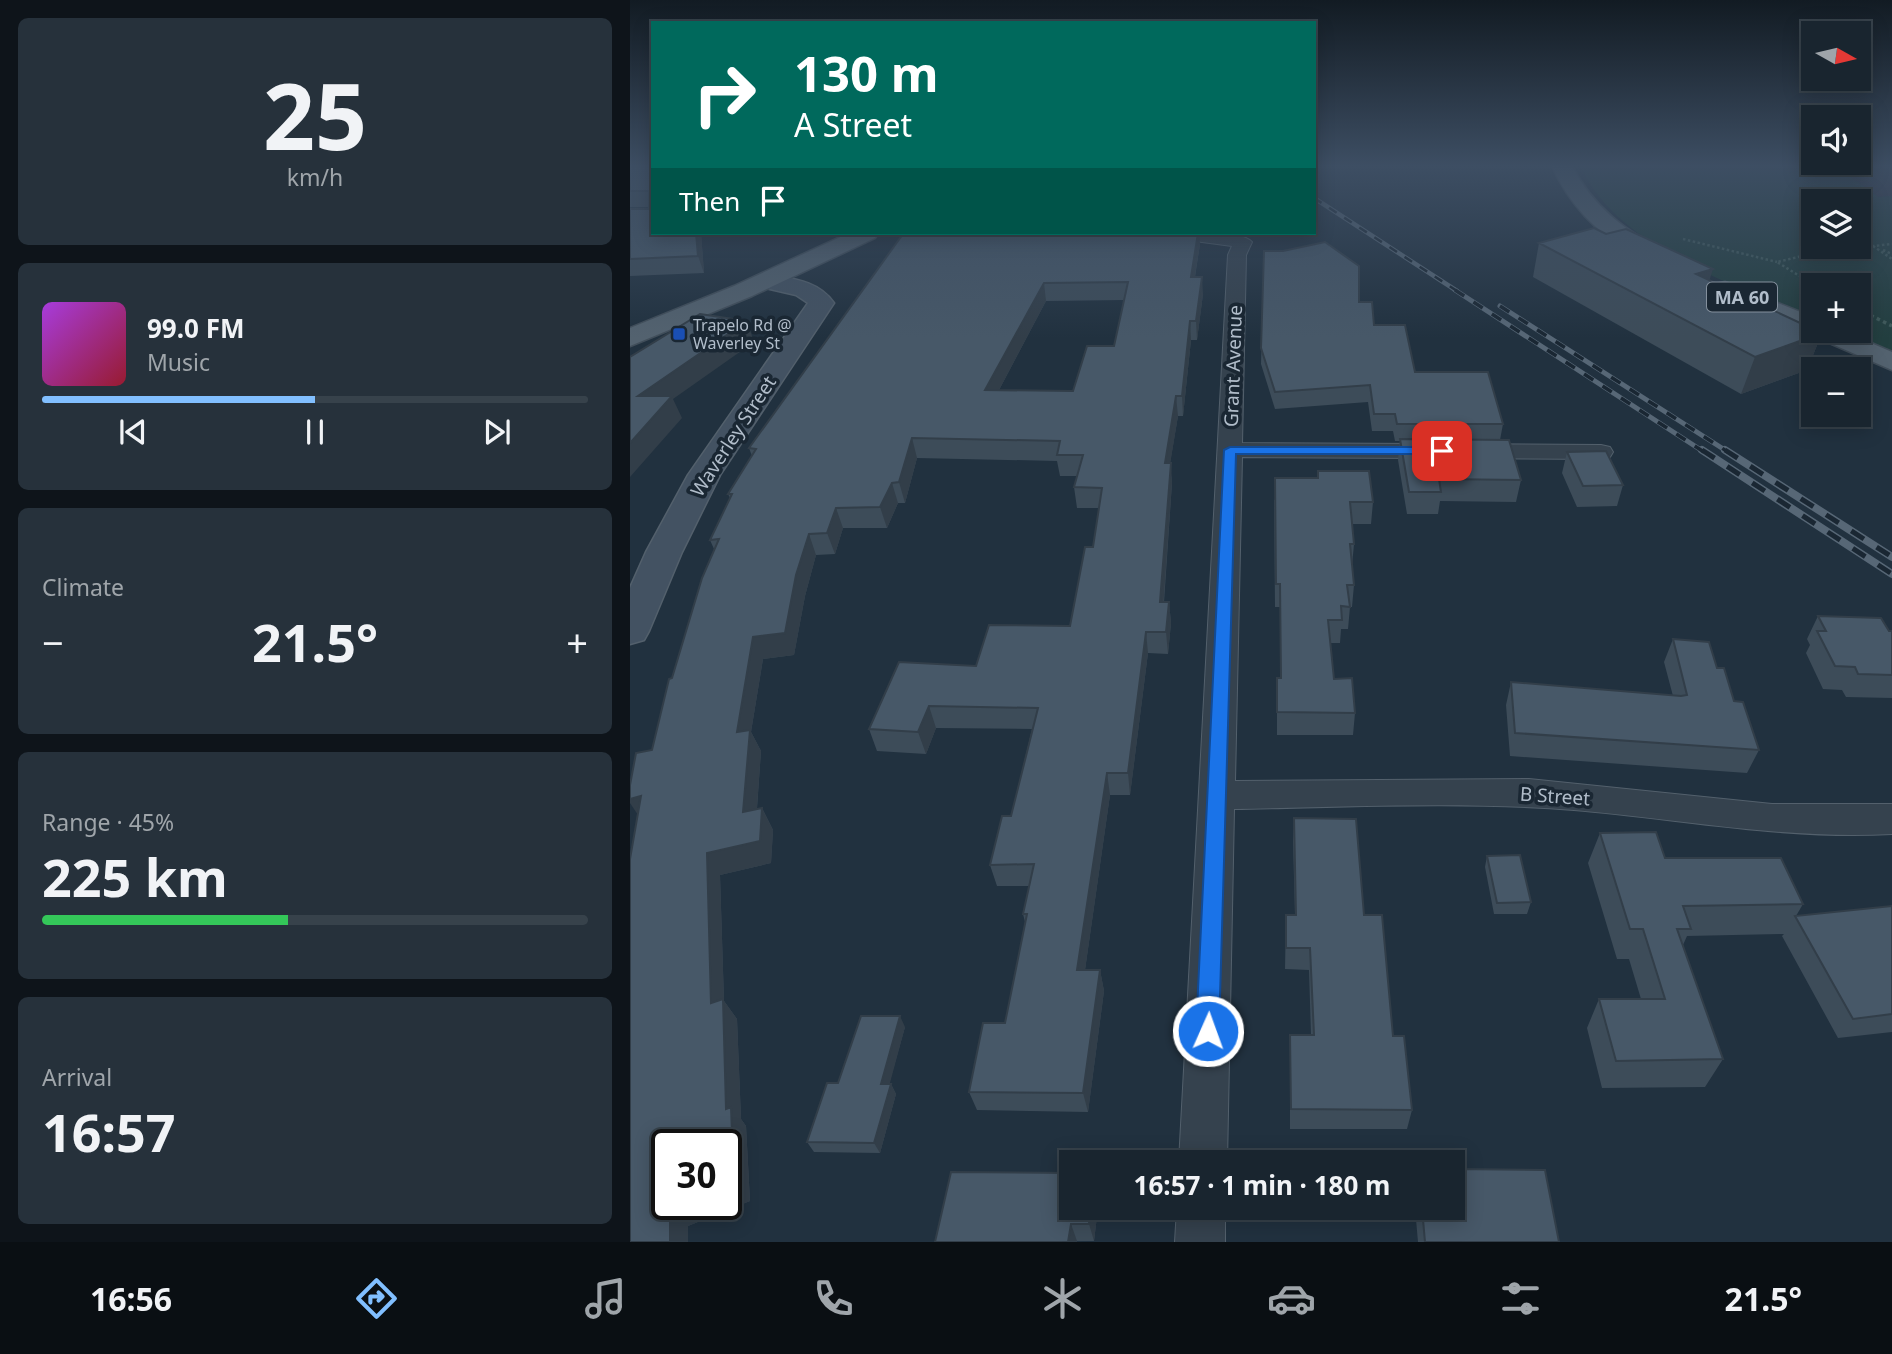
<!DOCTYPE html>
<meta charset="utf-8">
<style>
body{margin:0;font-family:"Noto Sans",sans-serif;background:#26313b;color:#f1f3f6;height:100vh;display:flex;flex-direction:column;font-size:26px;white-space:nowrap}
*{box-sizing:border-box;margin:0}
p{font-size:23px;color:#9fa5aa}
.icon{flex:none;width:38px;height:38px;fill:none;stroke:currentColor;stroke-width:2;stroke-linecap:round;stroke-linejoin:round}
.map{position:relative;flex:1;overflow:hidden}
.details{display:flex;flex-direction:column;gap:18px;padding:18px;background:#0e141a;width:630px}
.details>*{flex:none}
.top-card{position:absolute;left:21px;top:21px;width:665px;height:214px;border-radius:0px;box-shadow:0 4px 18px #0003,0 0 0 2px #37424b;background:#00695c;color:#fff;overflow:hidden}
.needle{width:46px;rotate:98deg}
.tools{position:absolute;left:1171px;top:21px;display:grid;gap:14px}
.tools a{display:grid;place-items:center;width:70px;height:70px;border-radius:0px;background:#19252f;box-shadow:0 4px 18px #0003,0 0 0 2px #37424b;font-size:35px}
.speed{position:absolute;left:21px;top:1129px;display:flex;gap:14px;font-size:35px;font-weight:700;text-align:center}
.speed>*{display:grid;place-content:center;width:91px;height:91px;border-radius:50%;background:#19252f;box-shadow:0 4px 18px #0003,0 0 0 2px #37424b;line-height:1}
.speed .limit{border:4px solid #111;border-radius:10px;background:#fff;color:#111}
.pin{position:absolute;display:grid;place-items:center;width:60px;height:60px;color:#fff;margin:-30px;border-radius:14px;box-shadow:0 4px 10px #0006}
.me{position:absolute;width:77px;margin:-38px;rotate:2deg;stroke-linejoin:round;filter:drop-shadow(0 0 5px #0008)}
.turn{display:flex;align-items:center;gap:24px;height:147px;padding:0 28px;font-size:32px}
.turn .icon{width:91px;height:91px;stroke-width:2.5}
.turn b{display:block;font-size:49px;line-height:60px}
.then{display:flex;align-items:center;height:66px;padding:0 28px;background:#0003;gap:14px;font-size:26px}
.big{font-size:52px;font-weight:700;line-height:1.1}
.details .widget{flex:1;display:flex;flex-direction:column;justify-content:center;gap:10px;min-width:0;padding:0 24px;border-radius:10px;background:#26313b}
.details .dial{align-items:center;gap:0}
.dial b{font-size:91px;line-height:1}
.song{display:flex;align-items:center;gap:21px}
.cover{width:84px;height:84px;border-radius:10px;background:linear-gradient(135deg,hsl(280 70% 55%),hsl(350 70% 35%))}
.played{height:7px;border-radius:4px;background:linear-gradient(90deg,#81bfff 50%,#37424b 50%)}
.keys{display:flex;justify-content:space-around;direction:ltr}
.heat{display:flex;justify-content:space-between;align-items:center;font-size:38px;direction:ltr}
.charge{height:10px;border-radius:5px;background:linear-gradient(90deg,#34c759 45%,#37424b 0)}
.trip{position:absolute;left:429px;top:1150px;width:406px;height:70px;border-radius:0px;background:#19252f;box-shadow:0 4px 18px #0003,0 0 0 2px #37424b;font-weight:700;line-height:70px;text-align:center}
.tabs{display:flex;height:112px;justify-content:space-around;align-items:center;background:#0a0f13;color:#9fa5aa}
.tabs .icon{width:49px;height:49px}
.tabs .on{color:#81bfff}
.tabs b{font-size:32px;color:#f1f3f6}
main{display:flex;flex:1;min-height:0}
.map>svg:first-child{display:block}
.medical{fill:#2e2e3f}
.green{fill:#233f40;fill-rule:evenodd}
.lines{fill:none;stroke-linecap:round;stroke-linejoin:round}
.street-casing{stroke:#53606c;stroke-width:2}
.secondary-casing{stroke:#53606c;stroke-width:3}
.primary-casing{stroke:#414e5a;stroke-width:3}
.path-far1{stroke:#415c5c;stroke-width:2.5;stroke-dasharray:2.5 2.5;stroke-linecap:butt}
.path{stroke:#415c5c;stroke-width:3.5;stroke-dasharray:3.5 3.5;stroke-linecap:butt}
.street{fill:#35424e;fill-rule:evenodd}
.secondary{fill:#435262;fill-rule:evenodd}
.primary{fill:#53626f;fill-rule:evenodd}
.rail-far2-casing{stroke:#576776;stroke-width:4.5}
.rail-far1-casing{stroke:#576776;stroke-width:5}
.rail-casing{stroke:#576776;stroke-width:8}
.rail-far2{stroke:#1a2733;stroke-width:2.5;stroke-dasharray:9;stroke-linecap:butt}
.rail-far1{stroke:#1a2733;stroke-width:3.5;stroke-dasharray:11;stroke-linecap:butt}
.rail{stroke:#1a2733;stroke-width:5;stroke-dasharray:15;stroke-linecap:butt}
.wall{fill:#3d4c59;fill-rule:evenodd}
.shaded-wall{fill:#323e49}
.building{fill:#475868;stroke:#323e49;stroke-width:2;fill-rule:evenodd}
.route{fill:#1a73e8;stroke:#114b97;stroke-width:2}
.transit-dot{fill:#1a4fb4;stroke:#1a2733;stroke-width:2.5}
.labels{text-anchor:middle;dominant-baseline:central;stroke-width:7;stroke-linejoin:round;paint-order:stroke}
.far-poi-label{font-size:16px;fill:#b1bdca;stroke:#1a2733;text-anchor:start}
.shield{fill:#1a2733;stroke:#84909d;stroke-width:2}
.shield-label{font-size:18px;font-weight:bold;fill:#b1bdca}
.street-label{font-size:19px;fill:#b1bdca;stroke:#1a2733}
</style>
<main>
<section class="details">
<div class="widget dial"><b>25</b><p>km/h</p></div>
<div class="widget">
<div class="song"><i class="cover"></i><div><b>99.0 FM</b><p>Music</p></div></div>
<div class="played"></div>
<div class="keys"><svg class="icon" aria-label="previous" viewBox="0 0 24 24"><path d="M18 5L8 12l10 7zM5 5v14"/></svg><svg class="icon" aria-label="pause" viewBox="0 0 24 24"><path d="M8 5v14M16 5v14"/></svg><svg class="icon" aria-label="next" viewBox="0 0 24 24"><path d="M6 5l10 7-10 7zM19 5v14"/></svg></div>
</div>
<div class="widget"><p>Climate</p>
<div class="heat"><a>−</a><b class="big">21.5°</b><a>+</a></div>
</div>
<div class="widget"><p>Range · 45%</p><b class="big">225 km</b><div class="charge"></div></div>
<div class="widget"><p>Arrival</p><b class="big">16:57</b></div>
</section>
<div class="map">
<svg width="1262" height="1242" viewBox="0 0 1262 1242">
<rect width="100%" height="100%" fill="#21313f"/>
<path class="medical" d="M1203,164H1262V196L1248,197Z"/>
<path class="green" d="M950,164H1203L1248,197L1262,196V352L1214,331H1228V285H1183V318C1109,288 981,244 950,164ZM1183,201H1228V247H1183Z"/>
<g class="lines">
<defs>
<path id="street" d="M533,233C552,232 610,229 622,242L616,255L612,443L971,445L980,447L983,452L980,457L971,459L612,457L605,781L899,779L1142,804H1262V834C1155,840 1051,819 944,810C831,801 717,807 604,809L597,1162H549L598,255L602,246L542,238Z
M547,1208H595V1242H545Z"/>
<path id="secondary" d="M136,274C162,279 188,280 204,303L90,475L52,552L19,631L14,640L0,644V588L16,552L58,475L178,303L166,295L127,286L124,281L127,276Z"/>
<path id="primary" d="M921,164H941C963,208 996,231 1039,254L1043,259L1039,264C1026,267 1016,261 1004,254C966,232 939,205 921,164Z
M219,233H248L245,238L122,296L0,346V328L104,286Z
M1095,282L1183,317V331H1213L1262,352V370L1086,294L1083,289L1086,284Z"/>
</defs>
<use href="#street" class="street-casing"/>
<use href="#secondary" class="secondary-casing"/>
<use href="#primary" class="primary-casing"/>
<path class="path-far1" d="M1053,239L1147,262
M1243,246L1262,259
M1253,250L1262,254
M1184,285L1147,262L1189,252L1262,244"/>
<path class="path" d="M1228,309L1262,326"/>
<use href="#street" class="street"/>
<use href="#secondary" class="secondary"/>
<use href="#primary" class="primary"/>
<defs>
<path id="rail-far2" d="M684,198L827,291"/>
<path id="rail-far1" d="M825,290L1074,452
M870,306L1098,452"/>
<path id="rail" d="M1072,450L1262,574
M1095,450L1262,557"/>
</defs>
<use href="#rail-far2" class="rail-far2-casing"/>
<use href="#rail-far1" class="rail-far1-casing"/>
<use href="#rail" class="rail-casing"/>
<use href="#rail-far2" class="rail-far2"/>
<use href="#rail-far1" class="rail-far1"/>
<use href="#rail" class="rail"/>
</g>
<path class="wall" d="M0,164L71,233L74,273L0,276V209H19V207H0Z
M281,234L570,244L565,277L573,294L567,340H561L553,416H548L540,463L542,483L534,602H539L541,623L538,654L518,653L500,795H480L455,970H470L474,991L458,1112L347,1110L339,1092L375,1023L395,922L393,914L399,886H367L360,865L381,816L402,729L306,728L296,754L247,751L239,729L346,666L440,626L463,547L469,508H447L444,487L447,476H430L427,461L287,458L275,503H268L257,528H213L205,554L186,555L175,596L164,655L133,659L121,732L131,751L127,809L132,808L143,830L141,863L90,875L94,1001L107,1019L111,1119L116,1126L120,1201L58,1226L22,750L42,678L84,549L80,540L100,498L98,494L122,456L119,448ZM494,300L484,346L443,391L369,390L416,301Z
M909,243L1079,280L1192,333L1177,370L1111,394L903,277Z
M634,251L729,302L744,325L785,372L873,424L870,440L891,480L886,502L810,501L808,514H777L768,460L770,441H765L763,431H742L738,402L645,409L631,364Z
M937,452L993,485L987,506L947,507L932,473Z
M688,471L743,502L741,524H722L724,544L722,566L724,585L722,607H720L718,629H711L710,643H700L704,679L725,713L723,735H647V678H650V607H645L644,500L687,478Z
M1188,616L1262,631V698L1216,697L1212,690L1193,689L1176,653L1180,645L1177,639Z
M1043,639L1087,668L1129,750L1117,773L880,756L876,705L881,682L1043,696L1034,662Z
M664,818L734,915L782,1110L777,1129H660V1035H681L679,970L655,969L656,915H665L663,841Z
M970,833L1035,858L1173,904L1166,916L1262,906V1032L1208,1038L1152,936L1154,934L1057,936L1053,945L1093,1059L1075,1087L972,1088L957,1028L969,999H1011L999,959H987L958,863Z
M857,856L901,902L897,914H864L855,867Z
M275,1027L259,1084H261L266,1094L250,1153L184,1152L177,1142L208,1083Z
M468,1208L464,1241L305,1242Z
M785,1208H822L929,1242H788Z"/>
<path class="shaded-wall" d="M66,233H71L74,273L68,256Z
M568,233H569L570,244L562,294L561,277Z
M1083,269L1072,304L1066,274Z
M572,277L573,294L567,340L566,321Z
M414,283L416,301L359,409L355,390Z
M117,321L124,342L43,399L52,418L0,477V443L8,396Z
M560,321L561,340L553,416L552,396Z
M1192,333L1177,370L1111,394L1125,357Z
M546,396L548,416L537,483L535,463Z
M282,438L287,458L275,503L269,482Z
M541,463L542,483L532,623L530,602Z
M262,483L268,503L257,528L250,507Z
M206,508L213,528L205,554L197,533Z
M179,534L186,555L175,596L164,655L133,659L121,732L131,751L125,834L113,812L107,732L123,637L166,575Z
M539,602L541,623L538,654L536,632Z
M516,632L518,653L500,795L498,773Z
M299,706L306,728L296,754L288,732Z
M477,773L480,795L452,991L447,970Z
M11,796L12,821L0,803V799Z
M132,808L143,830L141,863L90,875L94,1001L107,1019L111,1119L116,1126L120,1201L58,1226V1242H40V1209L52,1204H96V1109L81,1003L77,853Z
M470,970L474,991L458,1112L453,1093Z
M270,1016L275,1027L257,1094L251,1084Z
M261,1084L266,1094L250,1153L244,1143Z
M460,1208H468L464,1241L459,1224Z
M441,1224L447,1241V1242H438Z"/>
<path class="building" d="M0,164H23V233H66L68,256L0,259V209H19V191H0Z
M964,228L976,234L996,229L1083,269L1066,274L1183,329V331H1187L1192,333L1125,357L909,243Z
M283,233H568L561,277H572L566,321H560L552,396H546L535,463H541L530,602H539L536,632H516L498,773H477L447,970H470L453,1093L339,1092L353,1023H375L397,914H393L404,864L360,865L372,816H381L408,708L299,706L288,732L239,729L269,662L346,666L359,625L440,626L455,547H463L472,488L444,487L453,455H427L430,441L282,438L269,482L262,483L250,507L206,508L197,533L179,534L166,575L155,633L123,637L107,732L120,730L113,812L132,808L130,841L77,853L81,1003L93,999L96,1109L101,1107L104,1184L96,1187V1144H37V1204H52L40,1209V1242H0V859L11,796L0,799V785L6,753L22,750L39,679L42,678L72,578L89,539L80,540L102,494H98L126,449L119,448L273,234H281ZM498,282L484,346H457L443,391L355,390L414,283Z
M695,242L729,266V302H742L744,325H775L785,372H858L873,424H767L765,414H744L740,385L645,392L631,348L634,251H653Z
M70,314L117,321L8,396H42L0,443V357Z
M770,439L879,440L891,480L809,479L811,492H779Z
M976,451L993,485L953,486L937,452Z
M688,471H739L743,502H720L724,544H720L724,585H717L720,607L711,606L712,620H698L704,679L722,678L725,713L647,712V678H651L650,584H646L645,478H688Z
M1188,616L1251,618L1259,631H1262V675L1228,674L1225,667L1205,666L1187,631H1196Z
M1043,639L1079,642L1087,668H1094L1104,701L1113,702L1129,750L885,733L881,682L1051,696L1057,695Z
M664,818L726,819L734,915H752L763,1036H774L782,1110L661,1109L660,1035H684L680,948H656V915H666Z
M1026,832L1035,858H1151L1173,904L1053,906L1061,929H1047L1093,1059L986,1061L969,999H1035L1013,929H1000L970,833Z
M890,855L901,902L867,903L857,856Z
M1262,906V1014L1223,1019L1165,916Z
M231,1016H270L251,1084H261L244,1143L177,1142L197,1083H208Z
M822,1169L915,1170L929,1242H795L792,1208H822Z
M321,1172L441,1173V1208H460L459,1224H441L438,1242H305Z"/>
<linearGradient id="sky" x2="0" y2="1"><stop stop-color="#121b23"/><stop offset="0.49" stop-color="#3d4e63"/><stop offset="1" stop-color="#3d4e63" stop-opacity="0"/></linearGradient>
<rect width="1262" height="338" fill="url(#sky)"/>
<path class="route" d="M812,447L817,448V454H606L589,1031L586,1039L578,1042L570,1039L566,1031L594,450L600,447Z"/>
<rect class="transit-dot" x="42" y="327" width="14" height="14" rx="3.5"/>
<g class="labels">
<g class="far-poi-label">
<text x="63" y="325">Trapelo Rd @<tspan x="63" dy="18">Waverley St</tspan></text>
</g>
<rect class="shield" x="1077" y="282.5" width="70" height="29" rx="5"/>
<g class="shield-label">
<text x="1112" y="297">MA 60</text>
</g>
<g class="street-label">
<text transform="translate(603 366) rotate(-88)">Grant Avenue</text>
<text transform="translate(103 436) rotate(-57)">Waverley Street</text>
<text transform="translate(925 796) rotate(4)">B Street</text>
</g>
</g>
</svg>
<div class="tools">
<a><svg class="needle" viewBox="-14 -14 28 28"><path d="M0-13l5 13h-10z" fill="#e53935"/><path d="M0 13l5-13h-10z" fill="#9fa5aa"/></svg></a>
<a><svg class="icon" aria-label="sound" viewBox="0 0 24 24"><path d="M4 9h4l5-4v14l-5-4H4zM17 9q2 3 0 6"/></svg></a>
<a><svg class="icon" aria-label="layers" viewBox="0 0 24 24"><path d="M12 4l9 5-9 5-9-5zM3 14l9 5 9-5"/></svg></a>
<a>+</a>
<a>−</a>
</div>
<div class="speed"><div class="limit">30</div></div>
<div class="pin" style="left:812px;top:451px;background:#d93025"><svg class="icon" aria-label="arrive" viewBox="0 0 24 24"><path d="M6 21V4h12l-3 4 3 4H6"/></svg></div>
<svg class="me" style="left:578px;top:1031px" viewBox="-20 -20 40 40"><circle r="17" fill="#1a73e8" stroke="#fff" stroke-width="3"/><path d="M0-11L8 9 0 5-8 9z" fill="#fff"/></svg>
<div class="trip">16:57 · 1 min · 180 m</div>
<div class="top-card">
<div class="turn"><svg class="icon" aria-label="right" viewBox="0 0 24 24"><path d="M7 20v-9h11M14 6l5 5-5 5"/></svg><div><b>130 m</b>A Street</div></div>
<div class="then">Then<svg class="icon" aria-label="arrive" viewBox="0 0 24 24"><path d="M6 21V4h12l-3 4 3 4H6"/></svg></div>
</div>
</div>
</main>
<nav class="tabs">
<b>16:56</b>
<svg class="icon on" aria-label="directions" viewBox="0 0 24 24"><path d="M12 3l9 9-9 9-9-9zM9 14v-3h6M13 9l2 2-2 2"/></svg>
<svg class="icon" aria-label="music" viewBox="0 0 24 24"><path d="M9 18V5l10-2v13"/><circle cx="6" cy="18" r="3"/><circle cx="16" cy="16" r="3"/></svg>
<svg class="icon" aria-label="phone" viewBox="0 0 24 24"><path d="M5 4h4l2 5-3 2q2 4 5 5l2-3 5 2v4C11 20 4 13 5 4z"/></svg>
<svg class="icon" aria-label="climate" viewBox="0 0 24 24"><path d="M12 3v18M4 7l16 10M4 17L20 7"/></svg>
<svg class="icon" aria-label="car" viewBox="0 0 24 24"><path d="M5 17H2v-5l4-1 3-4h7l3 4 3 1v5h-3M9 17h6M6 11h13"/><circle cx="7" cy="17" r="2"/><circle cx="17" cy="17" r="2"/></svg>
<svg class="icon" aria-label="filters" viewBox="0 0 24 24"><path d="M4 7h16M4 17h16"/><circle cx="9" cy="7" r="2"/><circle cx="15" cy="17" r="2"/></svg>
<b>21.5°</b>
</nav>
